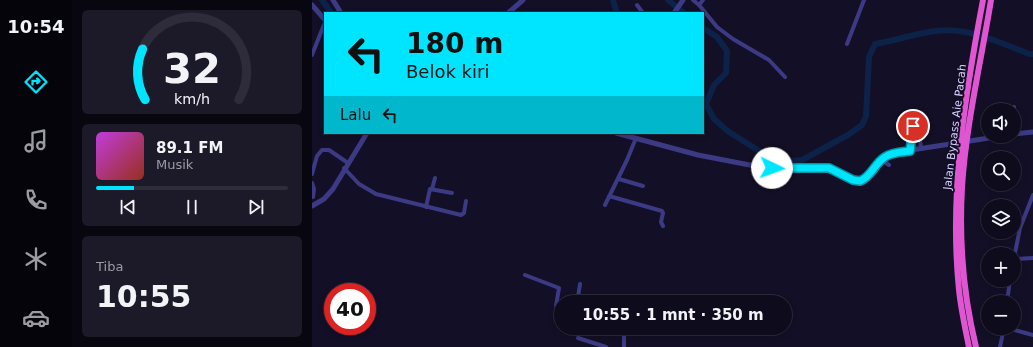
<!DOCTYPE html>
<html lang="id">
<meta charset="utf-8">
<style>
body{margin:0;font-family:"DejaVu Sans",sans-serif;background:#1c1929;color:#f1f3f6;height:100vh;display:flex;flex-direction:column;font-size:15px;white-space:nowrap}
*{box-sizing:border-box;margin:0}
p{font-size:13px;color:#9b9ba3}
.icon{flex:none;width:22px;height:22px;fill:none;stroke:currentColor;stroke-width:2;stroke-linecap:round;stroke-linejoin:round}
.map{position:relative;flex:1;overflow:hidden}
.details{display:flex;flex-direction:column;gap:10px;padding:10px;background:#08060f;width:240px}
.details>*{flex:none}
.top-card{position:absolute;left:12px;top:12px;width:380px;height:122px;border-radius:0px;box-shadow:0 2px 6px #0003,0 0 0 1px #2e2b3b;background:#00e5ff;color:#111;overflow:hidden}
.fabs{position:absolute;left:669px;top:103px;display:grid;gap:8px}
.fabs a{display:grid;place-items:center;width:40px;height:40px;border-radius:50%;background:#0e0b1c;box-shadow:0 2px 6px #0003,0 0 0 1px #2e2b3b;font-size:20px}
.speed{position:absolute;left:12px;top:283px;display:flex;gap:8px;font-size:20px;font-weight:700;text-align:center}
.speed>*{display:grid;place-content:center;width:52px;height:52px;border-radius:50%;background:#0e0b1c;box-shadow:0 2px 6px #0003,0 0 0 1px #2e2b3b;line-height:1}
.speed .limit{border:6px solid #d22;background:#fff;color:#111}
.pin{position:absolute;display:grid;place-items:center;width:34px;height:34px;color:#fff;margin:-17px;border:2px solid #fff;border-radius:50%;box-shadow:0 1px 4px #0007}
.me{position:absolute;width:44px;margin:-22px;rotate:93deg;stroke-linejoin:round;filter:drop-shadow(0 0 3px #0008)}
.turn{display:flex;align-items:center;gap:14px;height:84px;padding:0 16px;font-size:18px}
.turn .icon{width:52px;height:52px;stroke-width:2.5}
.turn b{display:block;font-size:28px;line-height:34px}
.then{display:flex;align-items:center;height:38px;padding:0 16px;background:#0003;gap:8px;font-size:15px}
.big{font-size:30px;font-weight:700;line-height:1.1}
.details .tile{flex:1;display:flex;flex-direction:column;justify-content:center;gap:6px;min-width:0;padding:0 14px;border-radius:6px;background:#1c1929}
.details .dial{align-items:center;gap:0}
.dial svg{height:104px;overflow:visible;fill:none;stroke:#2e2b3b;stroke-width:7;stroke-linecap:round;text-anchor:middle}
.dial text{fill:#f1f3f6;stroke:none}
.song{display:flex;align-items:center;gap:12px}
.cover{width:48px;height:48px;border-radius:6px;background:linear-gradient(135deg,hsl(290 70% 55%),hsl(10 70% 35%))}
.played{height:4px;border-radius:2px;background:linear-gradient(90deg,#00e5ff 20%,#2e2b3b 20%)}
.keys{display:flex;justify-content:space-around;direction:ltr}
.trip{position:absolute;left:242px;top:295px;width:238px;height:40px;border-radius:20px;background:#0e0b1c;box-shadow:0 2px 6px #0003,0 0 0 1px #2e2b3b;font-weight:700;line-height:40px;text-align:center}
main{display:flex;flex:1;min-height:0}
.menu{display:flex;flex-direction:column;width:72px;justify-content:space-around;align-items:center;background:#06040b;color:#9b9ba3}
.menu .icon{width:28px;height:28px}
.menu .active{color:#00e5ff}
.menu b{font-size:18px;color:#f1f3f6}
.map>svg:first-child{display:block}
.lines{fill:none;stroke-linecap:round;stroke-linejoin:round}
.river{stroke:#0c2248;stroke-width:6}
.minor{stroke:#3d3a85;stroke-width:4}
.tertiary{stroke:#3d3a85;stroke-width:5}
.trunk{stroke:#e055d1;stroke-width:6}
.route-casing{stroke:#0095a6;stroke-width:10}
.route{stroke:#00e5ff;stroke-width:7}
.labels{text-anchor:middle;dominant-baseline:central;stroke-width:4;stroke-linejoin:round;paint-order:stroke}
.street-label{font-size:11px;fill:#d9d4ff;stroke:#130f26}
</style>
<main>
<nav class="menu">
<b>10:54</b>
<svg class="icon active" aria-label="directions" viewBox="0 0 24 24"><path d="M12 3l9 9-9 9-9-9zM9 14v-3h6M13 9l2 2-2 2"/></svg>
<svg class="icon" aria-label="music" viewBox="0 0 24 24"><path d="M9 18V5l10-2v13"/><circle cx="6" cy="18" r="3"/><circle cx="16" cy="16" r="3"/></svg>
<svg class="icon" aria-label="phone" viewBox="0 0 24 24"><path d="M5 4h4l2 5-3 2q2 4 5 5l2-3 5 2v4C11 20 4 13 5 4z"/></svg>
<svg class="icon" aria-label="climate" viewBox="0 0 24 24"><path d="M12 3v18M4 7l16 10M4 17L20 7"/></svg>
<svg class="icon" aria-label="car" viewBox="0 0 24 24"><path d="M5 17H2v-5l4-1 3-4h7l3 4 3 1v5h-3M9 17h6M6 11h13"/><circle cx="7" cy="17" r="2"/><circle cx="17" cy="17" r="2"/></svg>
</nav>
<section class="details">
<div class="tile dial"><svg viewBox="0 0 100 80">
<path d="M14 69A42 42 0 1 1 86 69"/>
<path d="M14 69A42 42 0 0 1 12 30" stroke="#00e5ff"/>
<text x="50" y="56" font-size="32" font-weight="700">32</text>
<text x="50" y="72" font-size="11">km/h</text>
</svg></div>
<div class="tile">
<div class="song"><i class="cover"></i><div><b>89.1 FM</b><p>Musik</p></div></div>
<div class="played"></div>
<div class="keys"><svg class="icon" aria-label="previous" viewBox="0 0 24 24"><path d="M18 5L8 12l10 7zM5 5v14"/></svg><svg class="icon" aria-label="pause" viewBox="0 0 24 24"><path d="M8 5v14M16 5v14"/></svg><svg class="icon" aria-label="next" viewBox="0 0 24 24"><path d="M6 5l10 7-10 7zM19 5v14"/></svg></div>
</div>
<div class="tile"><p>Tiba</p><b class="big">10:55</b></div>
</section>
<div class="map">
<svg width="721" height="347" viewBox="0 0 721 347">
<rect width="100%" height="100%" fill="#130f26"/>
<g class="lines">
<path class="river" d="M10,0L19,13
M301,0L305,13
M356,0L372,13
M391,28L405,37L415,51L414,73L402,85L394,104L402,119L417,132L452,154L476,161L490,160L536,135L550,125L554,116L557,57L563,44C581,41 599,35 617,32C651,25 685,41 717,54H721"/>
<path class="minor" d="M381,0L387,5L391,0
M325,5L331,13
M387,5L405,27L421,39L457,60L473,77
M535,44L552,0
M0,55L13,22
M701,110L702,107
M608,139L609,149
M598,151L601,126
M570,160L577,165
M32,168L47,184L64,194L149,215L152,213L154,201
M0,174L5,156L10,150H17L36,163
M307,179L331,186
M0,183L2,189L1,197
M120,189L123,178
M297,196L350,211L351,213L349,222L351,226
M293,205L315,160L324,138
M114,207L118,189L140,193
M702,258L708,228L721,195
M702,259L721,258
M213,275L247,288L244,306L249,309
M266,297L268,284
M262,302L266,297L280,302
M695,302L698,280
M303,328L312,333V347
M695,328L721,335
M266,338L294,347
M688,347L692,328"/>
<path class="tertiary" d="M21,0L29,13
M0,5L13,20
M196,13L211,0
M362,13L371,0
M304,133L386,155L448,167L470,169L517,168L541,180L548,181C562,176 566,159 580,153L690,136
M702,134L721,132
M0,206L12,199L21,189L55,133"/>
<path class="trunk" d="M657,347C653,328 649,309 647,290C637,193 653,95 671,0
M664,347C651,294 647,241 650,187C654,124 669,62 679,0"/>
</g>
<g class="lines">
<defs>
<path id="route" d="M460,168H517L541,180L548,181C559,177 563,163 573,157C580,152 590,152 598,151L601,126"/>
</defs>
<use href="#route" class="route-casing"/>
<use href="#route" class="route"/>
</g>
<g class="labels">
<g class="street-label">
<text transform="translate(643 127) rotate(-83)">Jalan Bypass Aie Pacah</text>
</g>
</g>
</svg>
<div class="fabs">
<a><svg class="icon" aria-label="sound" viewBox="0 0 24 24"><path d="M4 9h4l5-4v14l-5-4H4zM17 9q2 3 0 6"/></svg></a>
<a><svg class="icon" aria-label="search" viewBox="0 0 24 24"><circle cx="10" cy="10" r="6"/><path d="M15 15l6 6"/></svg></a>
<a><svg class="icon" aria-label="layers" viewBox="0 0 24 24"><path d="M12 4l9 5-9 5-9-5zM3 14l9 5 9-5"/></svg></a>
<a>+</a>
<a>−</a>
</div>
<div class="speed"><div class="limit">40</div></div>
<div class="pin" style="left:601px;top:126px;background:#d93025"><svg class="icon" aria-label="arrive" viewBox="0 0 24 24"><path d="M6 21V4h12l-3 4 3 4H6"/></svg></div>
<svg class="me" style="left:460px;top:168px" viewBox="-20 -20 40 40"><circle r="19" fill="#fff"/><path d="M0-13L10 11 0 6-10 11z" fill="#00e5ff"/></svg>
<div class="trip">10:55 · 1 mnt · 350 m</div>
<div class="top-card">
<div class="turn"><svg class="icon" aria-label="left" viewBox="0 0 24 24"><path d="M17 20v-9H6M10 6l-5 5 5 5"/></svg><div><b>180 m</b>Belok kiri</div></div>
<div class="then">Lalu<svg class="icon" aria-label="left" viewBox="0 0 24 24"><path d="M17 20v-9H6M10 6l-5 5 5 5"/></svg></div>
</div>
</div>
</main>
